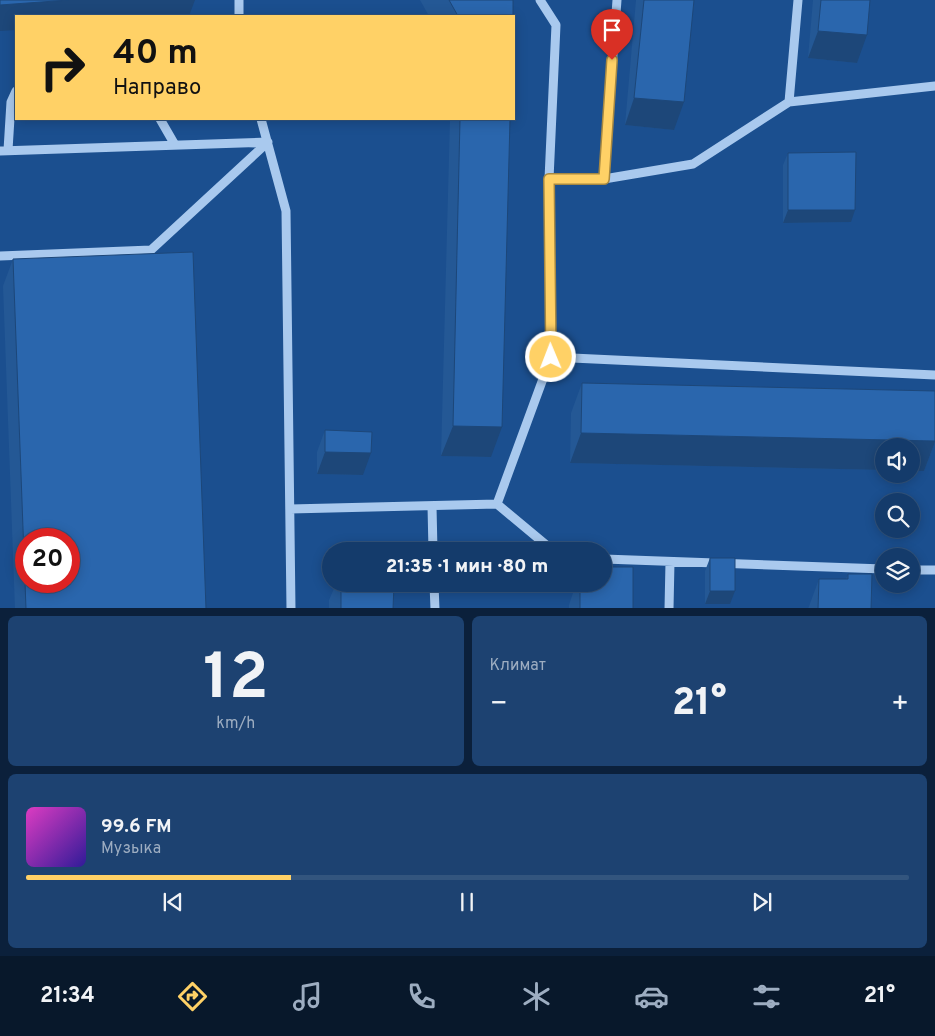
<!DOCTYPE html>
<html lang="ru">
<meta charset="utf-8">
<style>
body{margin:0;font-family:Overpass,sans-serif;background:#1d4271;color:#f1f3f6;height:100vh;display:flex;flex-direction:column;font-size:19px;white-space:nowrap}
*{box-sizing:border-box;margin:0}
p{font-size:16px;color:#9dadc1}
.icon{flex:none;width:28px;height:28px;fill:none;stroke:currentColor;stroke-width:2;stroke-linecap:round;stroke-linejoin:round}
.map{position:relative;height:608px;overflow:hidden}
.panel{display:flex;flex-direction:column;gap:8px;padding:8px;background:#0b203b;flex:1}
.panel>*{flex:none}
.top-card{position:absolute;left:15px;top:15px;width:500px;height:105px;border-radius:0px;box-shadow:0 2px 12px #0003,0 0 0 1px #33557e;background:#ffd166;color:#111;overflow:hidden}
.tools{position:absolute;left:875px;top:438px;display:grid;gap:10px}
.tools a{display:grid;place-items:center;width:45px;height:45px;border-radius:50%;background:#143b6b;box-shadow:0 2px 12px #0003,0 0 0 1px #33557e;font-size:25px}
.speed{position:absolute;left:15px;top:528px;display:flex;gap:10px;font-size:25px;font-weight:700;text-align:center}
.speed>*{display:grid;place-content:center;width:65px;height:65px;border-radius:50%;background:#143b6b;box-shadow:0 2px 12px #0003,0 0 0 1px #33557e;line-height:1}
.speed .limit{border:8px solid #d22;background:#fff;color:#111}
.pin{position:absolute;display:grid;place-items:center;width:42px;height:42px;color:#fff;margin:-51px -21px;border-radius:50% 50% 50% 0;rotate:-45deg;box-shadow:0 0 5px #0007}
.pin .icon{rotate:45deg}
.me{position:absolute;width:55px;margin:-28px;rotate:359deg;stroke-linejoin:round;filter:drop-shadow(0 0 4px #0008)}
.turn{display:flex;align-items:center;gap:18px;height:105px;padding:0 15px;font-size:22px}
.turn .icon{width:65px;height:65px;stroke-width:2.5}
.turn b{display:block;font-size:35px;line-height:42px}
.big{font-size:38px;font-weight:800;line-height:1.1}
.panel .tile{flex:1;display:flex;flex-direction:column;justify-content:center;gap:8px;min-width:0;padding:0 18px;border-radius:8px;background:#1d4271}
.panel .dial{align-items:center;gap:0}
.dial b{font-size:65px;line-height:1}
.song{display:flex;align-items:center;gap:15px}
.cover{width:60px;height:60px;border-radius:8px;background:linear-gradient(135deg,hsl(310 70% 55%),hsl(250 70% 35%))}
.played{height:5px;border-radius:2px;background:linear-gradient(90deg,#ffd166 30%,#33557e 30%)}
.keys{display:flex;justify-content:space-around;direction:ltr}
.heat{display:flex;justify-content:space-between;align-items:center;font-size:28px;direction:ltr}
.panel .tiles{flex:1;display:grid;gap:8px;grid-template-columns:1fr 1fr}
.tile:last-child{grid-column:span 2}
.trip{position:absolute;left:322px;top:542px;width:290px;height:50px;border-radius:25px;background:#143b6b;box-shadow:0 2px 12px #0003,0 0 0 1px #33557e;font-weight:800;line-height:50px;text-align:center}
.tab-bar{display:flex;height:80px;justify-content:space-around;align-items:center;background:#08182b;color:#9dadc1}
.tab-bar .icon{width:35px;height:35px}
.tab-bar .current{color:#ffd166}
.tab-bar b{font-size:22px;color:#f1f3f6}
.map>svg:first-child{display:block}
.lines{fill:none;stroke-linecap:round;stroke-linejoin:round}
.minor{stroke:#a9c9ee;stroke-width:9}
.wall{fill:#245895}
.shaded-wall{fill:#1d4779}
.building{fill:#2a66ad;stroke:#1d4779;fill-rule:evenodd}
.route-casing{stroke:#a68842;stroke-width:12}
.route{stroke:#ffd166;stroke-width:9}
</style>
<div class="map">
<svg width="935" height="609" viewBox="0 0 935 609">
<rect width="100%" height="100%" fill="#1b4f8f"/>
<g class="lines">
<path class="minor" d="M239,0V16
M789,102L798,0
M160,119L175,145
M261,119L286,211L291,609
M8,150L11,102L16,91
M0,151L268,142
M549,179H604L693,164L789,102L935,86
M604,179L617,0
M0,256L151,250L268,142
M551,357L935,375
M497,504L551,357L549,179L556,25L540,0
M432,506L433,551
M290,509L497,504L551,549L559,551
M604,559L884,569
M911,570H935
M434,584L435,609
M669,609L670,562"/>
</g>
<path class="wall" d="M420,0H513V16H429Z
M636,0H694L674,130L625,125Z
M813,0H870L857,63L808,58Z
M450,119H510L491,457L441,456Z
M788,153L851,222L783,223V165Z
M13,259L206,609H15L3,286Z
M582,383L935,391V442L924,471H911V446H884V470L570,463L571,413Z
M325,430L363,475L317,474V452Z
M710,558L730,604H705V571Z
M610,567L633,609H569V605L576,584H604Z
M848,574L871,609H808L819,579H846Z
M336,584H394L393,609H329V600Z"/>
<path class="shaded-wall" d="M69,0H195L189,16H16V30L0,31V5Z
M818,31L867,35L857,63L808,58Z
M634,98L684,102L674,130L625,125Z
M788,210H855L851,222L783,223Z
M453,426L502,427L491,457L441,456Z
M581,433L935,441V442L924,471H911V446H884V470L570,463Z
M325,452L371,453L363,475L317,474Z
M710,591H735L730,604H705Z"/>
<path class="building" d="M0,0H69L0,5Z
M449,0H513V16H458Z
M644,0H694L684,102L634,98Z
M821,0H870L867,35L818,31Z
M460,119H510L502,427L453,426Z
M856,152L855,210H788V153Z
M193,252L206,609H26L13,259ZM26,539H69V581H26Z
M582,383L935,391V441L581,433Z
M325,430L372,432L371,453L325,452Z
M710,558H735V591H710Z
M610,567H633V609H580V584H604V573H610Z
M848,574H872L871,609H818L819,579H848Z
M341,584H394L393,609H341Z"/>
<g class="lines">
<defs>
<path id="route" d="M551,357L549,179H604L612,60"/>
</defs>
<use href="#route" class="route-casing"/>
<use href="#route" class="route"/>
</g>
</svg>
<div class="tools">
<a><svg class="icon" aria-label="sound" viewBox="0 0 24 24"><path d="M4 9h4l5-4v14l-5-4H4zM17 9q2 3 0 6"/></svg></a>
<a><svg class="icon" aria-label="search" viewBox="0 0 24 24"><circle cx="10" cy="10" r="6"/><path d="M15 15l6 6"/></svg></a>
<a><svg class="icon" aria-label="layers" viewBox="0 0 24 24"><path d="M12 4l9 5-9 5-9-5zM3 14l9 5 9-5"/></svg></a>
</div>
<div class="speed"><div class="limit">20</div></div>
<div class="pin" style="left:612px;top:60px;background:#d93025"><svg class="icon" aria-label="arrive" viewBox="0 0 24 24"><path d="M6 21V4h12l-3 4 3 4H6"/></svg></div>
<svg class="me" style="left:551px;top:357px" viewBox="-20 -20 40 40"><circle r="17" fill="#ffd166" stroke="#fff" stroke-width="3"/><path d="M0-11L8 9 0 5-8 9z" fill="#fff"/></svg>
<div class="trip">21:35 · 1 мин · 80 m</div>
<div class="top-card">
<div class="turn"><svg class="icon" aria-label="right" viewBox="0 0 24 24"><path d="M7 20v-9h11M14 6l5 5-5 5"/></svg><div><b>40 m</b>Направо</div></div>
</div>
</div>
<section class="panel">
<div class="tiles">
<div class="tile dial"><b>12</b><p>km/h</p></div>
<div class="tile"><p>Климат</p>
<div class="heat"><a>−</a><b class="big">21°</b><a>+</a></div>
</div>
<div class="tile">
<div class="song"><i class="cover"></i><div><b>99.6 FM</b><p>Музыка</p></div></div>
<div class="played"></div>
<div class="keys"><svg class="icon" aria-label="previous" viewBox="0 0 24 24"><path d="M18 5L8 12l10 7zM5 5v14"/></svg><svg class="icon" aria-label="pause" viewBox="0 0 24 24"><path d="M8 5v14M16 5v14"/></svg><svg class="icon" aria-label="next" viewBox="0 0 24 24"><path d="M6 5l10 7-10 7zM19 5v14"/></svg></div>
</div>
</div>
</section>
<nav class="tab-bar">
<b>21:34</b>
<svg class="icon current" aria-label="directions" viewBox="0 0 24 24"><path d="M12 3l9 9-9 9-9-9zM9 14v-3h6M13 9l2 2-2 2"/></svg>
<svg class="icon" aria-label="music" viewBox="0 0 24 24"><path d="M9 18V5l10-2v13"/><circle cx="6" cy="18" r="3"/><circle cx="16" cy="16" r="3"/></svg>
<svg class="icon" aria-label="phone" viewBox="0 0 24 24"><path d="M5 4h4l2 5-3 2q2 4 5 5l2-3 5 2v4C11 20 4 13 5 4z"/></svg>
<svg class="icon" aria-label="climate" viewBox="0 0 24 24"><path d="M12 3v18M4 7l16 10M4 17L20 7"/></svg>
<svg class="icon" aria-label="car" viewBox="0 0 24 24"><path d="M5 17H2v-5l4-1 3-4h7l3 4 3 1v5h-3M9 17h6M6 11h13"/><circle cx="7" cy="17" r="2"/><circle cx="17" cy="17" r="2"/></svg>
<svg class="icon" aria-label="filters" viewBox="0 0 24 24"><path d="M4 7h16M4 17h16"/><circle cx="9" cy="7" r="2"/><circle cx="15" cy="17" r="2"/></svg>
<b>21°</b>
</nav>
